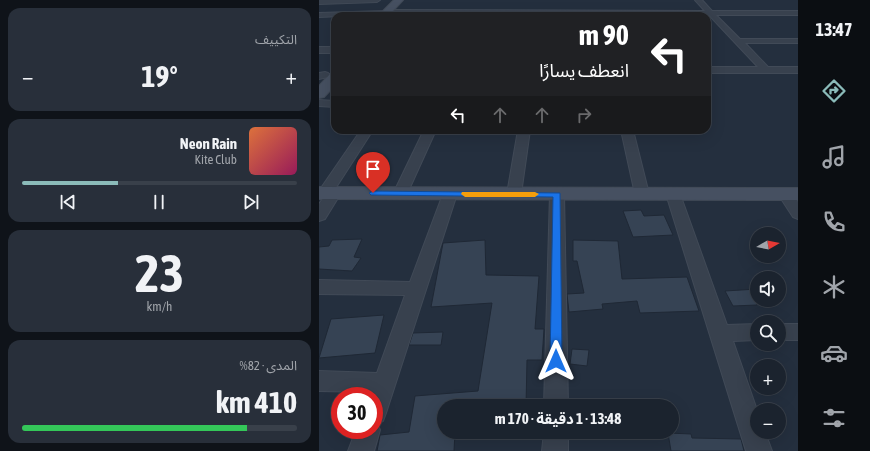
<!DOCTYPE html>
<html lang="ar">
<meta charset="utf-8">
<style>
body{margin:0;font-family:"Asap Condensed","Noto Sans Arabic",sans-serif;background:#282f3a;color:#f1f3f6;direction:rtl;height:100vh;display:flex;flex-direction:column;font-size:15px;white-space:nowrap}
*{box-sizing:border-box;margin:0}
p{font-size:13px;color:#a0a4aa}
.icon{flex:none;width:22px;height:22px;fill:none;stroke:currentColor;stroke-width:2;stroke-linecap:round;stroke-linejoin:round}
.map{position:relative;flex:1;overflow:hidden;direction:ltr}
.details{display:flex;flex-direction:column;gap:8px;padding:8px;background:#0f1319;width:319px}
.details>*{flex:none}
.top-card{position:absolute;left:12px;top:12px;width:380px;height:122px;border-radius:12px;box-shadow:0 4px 16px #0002,0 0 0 1px #39404a;direction:rtl;background:#202124;color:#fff;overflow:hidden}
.needle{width:26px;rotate:81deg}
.buttons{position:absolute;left:431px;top:227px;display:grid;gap:8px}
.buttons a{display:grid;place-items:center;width:36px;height:36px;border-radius:50%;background:#1b232e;box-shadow:0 4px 16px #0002,0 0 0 1px #39404a;font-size:20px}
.speed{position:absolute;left:12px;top:387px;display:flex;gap:8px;font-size:20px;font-weight:700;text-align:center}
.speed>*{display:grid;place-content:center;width:52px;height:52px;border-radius:50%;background:#1b232e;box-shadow:0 4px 16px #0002,0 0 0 1px #39404a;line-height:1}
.speed .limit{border:6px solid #d22;background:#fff;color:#111}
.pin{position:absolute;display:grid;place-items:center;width:34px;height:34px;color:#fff;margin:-41px -17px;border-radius:50% 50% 50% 0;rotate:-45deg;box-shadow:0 0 4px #0007}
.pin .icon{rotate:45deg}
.me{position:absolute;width:44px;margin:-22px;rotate:0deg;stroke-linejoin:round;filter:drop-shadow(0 0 3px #0008)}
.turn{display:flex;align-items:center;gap:14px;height:84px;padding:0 16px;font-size:18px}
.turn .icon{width:52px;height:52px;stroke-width:2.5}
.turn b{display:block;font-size:28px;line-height:34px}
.lanes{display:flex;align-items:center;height:38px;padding:0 16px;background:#0003;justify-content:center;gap:20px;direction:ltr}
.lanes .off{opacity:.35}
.big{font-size:30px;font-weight:700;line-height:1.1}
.details .tile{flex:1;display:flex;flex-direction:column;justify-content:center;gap:6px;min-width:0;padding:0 14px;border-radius:12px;background:#282f3a}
.details .dial{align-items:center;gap:0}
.dial b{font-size:52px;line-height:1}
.song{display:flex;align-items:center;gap:12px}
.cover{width:48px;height:48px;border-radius:6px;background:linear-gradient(135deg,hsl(20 70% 55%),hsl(330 70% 35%))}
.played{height:4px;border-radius:2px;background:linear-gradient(90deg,#8bbbb9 35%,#39404a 35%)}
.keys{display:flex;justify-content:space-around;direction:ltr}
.heat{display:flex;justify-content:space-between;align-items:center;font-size:22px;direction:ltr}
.charge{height:6px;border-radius:3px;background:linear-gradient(90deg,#34c759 82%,#39404a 0)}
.trip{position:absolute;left:118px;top:399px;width:242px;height:40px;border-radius:20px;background:#1b232e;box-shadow:0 4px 16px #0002,0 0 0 1px #39404a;font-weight:700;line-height:40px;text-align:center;direction:rtl}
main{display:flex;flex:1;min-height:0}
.tabs{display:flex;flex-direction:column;width:72px;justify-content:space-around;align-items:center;background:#0b0e12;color:#a0a4aa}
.tabs .icon{width:28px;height:28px}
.tabs .on{color:#8bbbb9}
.tabs b{font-size:18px;color:#f1f3f6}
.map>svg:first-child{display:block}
.building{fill:#364354;stroke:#1f2835}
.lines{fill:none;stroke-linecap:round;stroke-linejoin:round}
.street-casing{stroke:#414a57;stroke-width:2}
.secondary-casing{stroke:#414a57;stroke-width:2}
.street{fill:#38414e;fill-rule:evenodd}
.secondary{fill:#465061;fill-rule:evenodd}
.route{fill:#1a73e8;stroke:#114b97}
.slow{fill:#f59e0b}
</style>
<main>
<nav class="tabs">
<b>13:47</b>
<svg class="icon on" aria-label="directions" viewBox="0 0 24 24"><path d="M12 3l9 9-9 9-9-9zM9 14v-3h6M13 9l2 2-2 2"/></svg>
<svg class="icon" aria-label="music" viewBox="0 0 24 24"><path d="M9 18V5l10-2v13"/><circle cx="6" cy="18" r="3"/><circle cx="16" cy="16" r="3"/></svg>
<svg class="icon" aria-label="phone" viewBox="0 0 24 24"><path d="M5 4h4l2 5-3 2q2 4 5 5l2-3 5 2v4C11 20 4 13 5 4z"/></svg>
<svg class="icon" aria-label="climate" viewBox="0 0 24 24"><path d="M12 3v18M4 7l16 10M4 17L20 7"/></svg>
<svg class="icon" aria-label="car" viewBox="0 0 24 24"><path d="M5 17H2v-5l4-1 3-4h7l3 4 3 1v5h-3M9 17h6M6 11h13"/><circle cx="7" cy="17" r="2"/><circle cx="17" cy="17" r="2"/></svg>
<svg class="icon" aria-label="filters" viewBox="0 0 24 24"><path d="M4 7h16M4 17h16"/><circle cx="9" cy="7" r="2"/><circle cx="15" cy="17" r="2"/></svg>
</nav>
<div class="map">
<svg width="479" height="451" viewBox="0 0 479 451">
<rect width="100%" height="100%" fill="#242f3e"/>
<path class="building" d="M322,210L325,216L345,215L354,235L314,237L304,211Z
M43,239L35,257L42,258L33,271L0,269V247L10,246L13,240Z
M166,240L167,275L220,276L216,329H225L223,360H208L207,406H125V432H136L135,451H58L61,435L90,432L96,396L159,391L173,303L112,307L124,243Z
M254,240L299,241L303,279L368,277L380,311L321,313L318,301L283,304L284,309L250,312L248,294L265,293L258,261H254Z
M438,289V305L414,306L406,291Z
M65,315L56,353L0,358L12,319Z
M124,332L122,345H90L94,333Z
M253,349L270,350L268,366L251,364Z
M349,433L372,434L373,438L422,439L425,451H352Z"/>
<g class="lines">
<defs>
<path id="street" d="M0,0H61L58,2L0,4Z
M376,0H383L393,11H479V15H397L421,39H479V43H426L449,67H479V73H388V67H439L390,15L76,14L73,12L76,10L386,11Z
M67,11L70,13L69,14L0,17V13Z
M0,47H16V53H0Z
M6,72L9,73L11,75L9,77L0,79V73Z
M0,100L16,101V107L0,106Z
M42,130H54L16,189L20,190L22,193L6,219L0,221V204L5,197L1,196L0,191Z
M105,130H117L88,194L86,197L81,198L76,197L74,194Z
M199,130H211L202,194L200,197L195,198L190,197L188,194Z
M302,130H314L330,194L328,197L323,198L318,197L316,194Z
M131,190L136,191L138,194L67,413L64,421L58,423L61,430L55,451H29L37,430H55V396H49L51,392L0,391V371L58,373L86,295L0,294V280L91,282L124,194L126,191Z
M238,190L243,191L245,194L249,406H225L231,194L233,191Z
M354,190L359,191L361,194L408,325L438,324V340L414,341L438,410V432H446L453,451H427L347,194L349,191Z
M466,190L471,191L479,202V219L474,217L459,194L461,191Z
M460,324H479V340H460Z
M225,432H249V451H223Z"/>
<path id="secondary" d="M75,0H84L69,16H59Z
M16,73V85L5,97L0,98V86L11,74Z
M0,187L479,188V200L0,199Z"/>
</defs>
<use href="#street" class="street-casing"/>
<use href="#secondary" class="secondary-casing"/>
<use href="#street" class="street"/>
<use href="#secondary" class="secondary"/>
</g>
<path class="route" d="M54,191L241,193L243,361L241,364L237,366L233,364L231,361L234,197L52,195L50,193Z"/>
<path class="slow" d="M143,192H216L220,194L216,197H146L142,194Z"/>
</svg>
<div class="buttons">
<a><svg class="needle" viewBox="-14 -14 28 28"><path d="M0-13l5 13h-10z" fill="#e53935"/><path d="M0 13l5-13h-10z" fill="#a0a4aa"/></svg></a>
<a><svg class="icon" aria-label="sound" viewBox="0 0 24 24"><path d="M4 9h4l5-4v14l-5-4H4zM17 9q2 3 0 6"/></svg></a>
<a><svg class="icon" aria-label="search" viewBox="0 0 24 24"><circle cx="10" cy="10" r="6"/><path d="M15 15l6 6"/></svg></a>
<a>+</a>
<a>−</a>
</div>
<div class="speed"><div class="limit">30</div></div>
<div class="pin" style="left:54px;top:193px;background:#d93025"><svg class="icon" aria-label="arrive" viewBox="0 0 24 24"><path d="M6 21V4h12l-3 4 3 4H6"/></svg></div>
<svg class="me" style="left:237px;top:361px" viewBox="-20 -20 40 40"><path d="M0-17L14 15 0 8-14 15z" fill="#1a73e8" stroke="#fff" stroke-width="4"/></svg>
<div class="trip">13:48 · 1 دقيقة · 170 m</div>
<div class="top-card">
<div class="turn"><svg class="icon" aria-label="left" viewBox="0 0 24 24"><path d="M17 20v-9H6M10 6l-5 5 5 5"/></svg><div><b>90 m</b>انعطف يسارًا</div></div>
<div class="lanes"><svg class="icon" aria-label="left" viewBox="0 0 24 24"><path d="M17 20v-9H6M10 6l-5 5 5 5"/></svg><svg class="icon off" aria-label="ahead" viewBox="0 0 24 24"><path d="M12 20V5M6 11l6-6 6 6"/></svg><svg class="icon off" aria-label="ahead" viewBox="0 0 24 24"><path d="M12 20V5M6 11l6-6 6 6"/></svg><svg class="icon off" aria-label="right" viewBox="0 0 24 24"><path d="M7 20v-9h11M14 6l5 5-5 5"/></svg></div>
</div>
</div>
<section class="details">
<div class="tile"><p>التكييف</p>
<div class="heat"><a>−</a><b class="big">19°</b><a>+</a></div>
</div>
<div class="tile">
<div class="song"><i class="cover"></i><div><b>Neon Rain</b><p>Kite Club</p></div></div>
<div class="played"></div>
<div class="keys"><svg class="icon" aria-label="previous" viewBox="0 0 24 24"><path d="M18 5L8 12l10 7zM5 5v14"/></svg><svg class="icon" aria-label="pause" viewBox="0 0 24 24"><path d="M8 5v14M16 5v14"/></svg><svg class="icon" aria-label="next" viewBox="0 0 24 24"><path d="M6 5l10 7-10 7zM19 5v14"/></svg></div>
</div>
<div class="tile dial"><b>23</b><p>km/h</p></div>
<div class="tile"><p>المدى · 82%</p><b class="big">410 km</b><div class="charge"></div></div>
</section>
</main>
